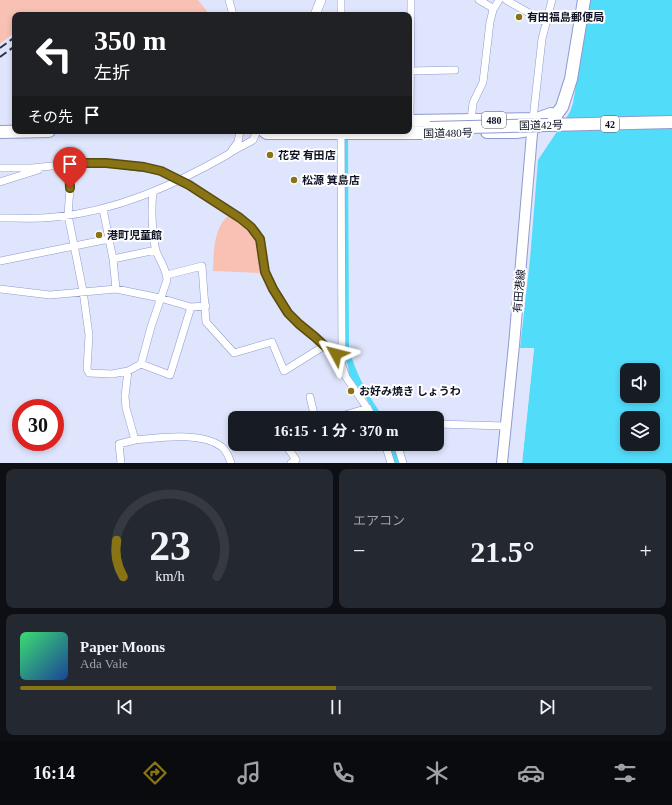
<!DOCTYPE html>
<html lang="ja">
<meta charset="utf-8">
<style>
body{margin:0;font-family:"Times New Roman","Noto Sans JP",serif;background:#242831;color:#f1f3f6;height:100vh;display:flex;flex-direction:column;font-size:15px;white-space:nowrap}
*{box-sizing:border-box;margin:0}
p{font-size:13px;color:#9ea1a6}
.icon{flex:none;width:22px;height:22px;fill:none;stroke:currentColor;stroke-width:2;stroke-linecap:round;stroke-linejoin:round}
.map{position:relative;height:463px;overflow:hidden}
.sheet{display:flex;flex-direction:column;gap:6px;padding:6px;background:#0d0f14;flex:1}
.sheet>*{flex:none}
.guide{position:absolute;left:12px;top:12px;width:400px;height:122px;border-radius:8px;box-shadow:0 2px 6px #0003;background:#202124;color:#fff;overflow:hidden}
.fabs{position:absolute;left:620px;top:363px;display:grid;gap:8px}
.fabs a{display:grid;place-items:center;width:40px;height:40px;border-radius:8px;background:#171b24;box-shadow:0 2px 6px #0003;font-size:20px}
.speed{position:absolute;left:12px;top:399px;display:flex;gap:8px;font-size:20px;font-weight:700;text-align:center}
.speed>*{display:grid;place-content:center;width:52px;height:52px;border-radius:50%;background:#171b24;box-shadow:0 2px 6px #0003;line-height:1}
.speed .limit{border:6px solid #d22;background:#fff;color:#111}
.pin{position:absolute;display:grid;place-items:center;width:34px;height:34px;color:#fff;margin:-41px -17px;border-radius:50% 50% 50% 0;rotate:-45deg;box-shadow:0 0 4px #0007}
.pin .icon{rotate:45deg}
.me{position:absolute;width:44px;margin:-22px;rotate:308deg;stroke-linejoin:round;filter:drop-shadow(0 0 3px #0008)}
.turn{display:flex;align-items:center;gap:14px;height:84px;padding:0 16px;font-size:18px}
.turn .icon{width:52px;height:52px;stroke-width:2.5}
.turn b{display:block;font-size:28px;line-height:34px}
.then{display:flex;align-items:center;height:38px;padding:0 16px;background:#0003;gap:8px;font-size:15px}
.big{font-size:30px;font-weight:700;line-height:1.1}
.sheet .widget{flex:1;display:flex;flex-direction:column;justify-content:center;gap:6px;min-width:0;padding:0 14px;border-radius:8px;background:#242831}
.sheet .dial{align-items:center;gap:0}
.dial svg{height:104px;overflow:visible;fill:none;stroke:#363941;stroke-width:7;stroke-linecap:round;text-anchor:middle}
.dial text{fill:#f1f3f6;stroke:none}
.song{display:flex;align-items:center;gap:12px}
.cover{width:48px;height:48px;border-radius:6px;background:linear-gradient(135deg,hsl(140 70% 55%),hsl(220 70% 35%))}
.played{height:4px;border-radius:2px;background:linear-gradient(90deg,#887315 50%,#363941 50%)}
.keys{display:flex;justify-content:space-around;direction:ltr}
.heat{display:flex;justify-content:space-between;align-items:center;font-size:22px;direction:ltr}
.sheet .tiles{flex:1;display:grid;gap:6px;grid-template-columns:1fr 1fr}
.widget:last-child{grid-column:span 2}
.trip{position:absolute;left:228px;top:411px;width:216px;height:40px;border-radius:8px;background:#171b24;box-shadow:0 2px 6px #0003;font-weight:700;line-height:40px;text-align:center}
.tab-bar{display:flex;height:64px;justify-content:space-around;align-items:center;background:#090b0e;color:#9ea1a6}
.tab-bar .icon{width:28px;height:28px}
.tab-bar .on{color:#887315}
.tab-bar b{font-size:18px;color:#f1f3f6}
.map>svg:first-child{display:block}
.green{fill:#f8c1b3}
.water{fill:#51dcfa;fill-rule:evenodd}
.pier{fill:#dfe5fc}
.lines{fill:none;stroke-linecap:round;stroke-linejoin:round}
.minor-casing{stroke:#8f9ad0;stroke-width:8}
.tertiary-casing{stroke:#8f9ad0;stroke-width:10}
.secondary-casing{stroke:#8f9ad0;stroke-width:12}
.trunk-casing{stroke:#8f9ad0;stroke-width:14}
.minor{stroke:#fff;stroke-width:7}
.tertiary{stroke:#fff;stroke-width:9}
.secondary{stroke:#fff;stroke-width:10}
.trunk{stroke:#fff;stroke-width:12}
.rail{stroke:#2f3246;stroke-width:2;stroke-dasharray:8 4;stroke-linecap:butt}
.trunk-bridge-casing{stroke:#8f9ad0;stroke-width:14;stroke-linecap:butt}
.trunk-bridge{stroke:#fff;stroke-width:12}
.route-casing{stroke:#584b0e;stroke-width:10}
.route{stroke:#887315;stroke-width:7}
.poi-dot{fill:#887315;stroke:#fff;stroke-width:1.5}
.labels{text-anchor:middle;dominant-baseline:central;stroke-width:4;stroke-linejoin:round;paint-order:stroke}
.shield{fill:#fff;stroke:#565866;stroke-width:1}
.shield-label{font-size:10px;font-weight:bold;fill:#0e1124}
.poi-label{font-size:11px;font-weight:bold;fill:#0e1124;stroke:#fff;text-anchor:start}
.street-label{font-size:11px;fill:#0e1124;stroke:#fff}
</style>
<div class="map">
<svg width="672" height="463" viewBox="0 0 672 463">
<rect width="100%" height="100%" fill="#dfe5fc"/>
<path class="green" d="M0,0H198L210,15H15V32L0,44Z
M229,215C236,220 244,224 250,230C259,240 257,260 261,273L213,271C214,252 213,228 229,215Z"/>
<path class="water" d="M590,0H672V463H522L534,349L520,348L530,259L538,160L570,112L573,103ZM627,370H653V396H627ZM627,418H653V444H627Z
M343,131H348L349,348C355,372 366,391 379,411H387V418H378L366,398L349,375L348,365L345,358Z
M388,444H395L402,463H394Z"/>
<path class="pier" d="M520,348H534L522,463H520L532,350H520Z"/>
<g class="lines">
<defs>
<path id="minor" d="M229,0L233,15
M341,0V15
M506,0L545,22
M493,10L499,0
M409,71L455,70
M533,119L542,39L552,0
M471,120L473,103L483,82L490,22L493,10L491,7L479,0
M410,121L411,0
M341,131L342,365L346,377L374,418
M232,150L238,142L240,131
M69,165L70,188L68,215L83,291L89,335L87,369L89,373L112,374L128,371L141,364L151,327L167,280C167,270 160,261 156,251C152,235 151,208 153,192
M0,168H32L81,163H106L158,170L189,185L240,218L256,231L261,242L262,261L265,272L281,302L294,320L315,337L328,349L336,354L342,355
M0,182L38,170
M103,209L113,259L116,289
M0,218C18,218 37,219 55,217C117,211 174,185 227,155C235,149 245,145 253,140L257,131
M113,259L156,250
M0,261L109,239
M167,275L202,266L206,322L234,353L272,342L284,371L324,346
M0,289L50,295L116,289L160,298L191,307L206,306
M141,364L170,375L191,307
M310,397L315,418
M335,418L368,408
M437,424L505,426
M135,440C159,438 201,431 222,447C227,451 229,457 231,463
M385,444L391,463
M397,444L403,463
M121,463L119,444L135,440L126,408L125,396L128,371
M291,463L296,460L288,448L296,444"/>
<path id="tertiary" d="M315,15L321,0"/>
<path id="secondary" d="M502,463L514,345L533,122"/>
<path id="trunk" d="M409,121L537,119L551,114
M548,125L672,122
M264,131L267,133H442
M0,132L49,131
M487,132H516L529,130L548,121L556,115L562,107L571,79L584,0"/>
</defs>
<use href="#minor" class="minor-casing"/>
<use href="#tertiary" class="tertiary-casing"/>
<use href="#secondary" class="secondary-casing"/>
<use href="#trunk" class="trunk-casing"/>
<use href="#minor" class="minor"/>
<use href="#tertiary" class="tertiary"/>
<use href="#secondary" class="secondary"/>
<use href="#trunk" class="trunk"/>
<path class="rail" d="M0,48L15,37
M0,57L15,46"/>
<defs>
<path id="trunk-bridge" d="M430,128L548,125"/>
</defs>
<use href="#trunk-bridge" class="trunk-bridge-casing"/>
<use href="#trunk-bridge" class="trunk-bridge"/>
</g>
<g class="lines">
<defs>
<path id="route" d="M70,188L69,165L81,163H106L144,167L161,171L189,185L240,218L251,227L260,239L265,272L273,289L288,313L299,324L315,337L328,349L336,354"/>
</defs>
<use href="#route" class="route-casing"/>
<use href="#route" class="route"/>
</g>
<g class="poi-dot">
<circle cx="519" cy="17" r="4"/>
<circle cx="270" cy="155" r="4"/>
<circle cx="294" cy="180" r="4"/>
<circle cx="99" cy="235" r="4"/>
<circle cx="351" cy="391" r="4"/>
</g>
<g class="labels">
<g class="shield">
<rect x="482" y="112" width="24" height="16" rx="3"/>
<rect x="601" y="116" width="18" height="16" rx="3"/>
</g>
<g class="shield-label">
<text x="494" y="120">480</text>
<text x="610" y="124">42</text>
</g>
<g class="poi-label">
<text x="527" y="17">有田福島郵便局</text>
<text x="278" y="155">花安 有田店</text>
<text x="302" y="180">松源 箕島店</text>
<text x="107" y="235">港町児童館</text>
<text x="359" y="391">お好み焼き しょうわ</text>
</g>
<g class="street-label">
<text transform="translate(541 125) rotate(-1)">国道42号</text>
<text transform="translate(448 133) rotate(-1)">国道480号</text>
<text transform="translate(519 291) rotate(-85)">有田港線</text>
</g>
</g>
</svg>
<div class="fabs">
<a><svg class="icon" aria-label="sound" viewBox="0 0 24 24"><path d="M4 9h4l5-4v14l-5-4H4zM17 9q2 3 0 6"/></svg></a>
<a><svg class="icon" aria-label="layers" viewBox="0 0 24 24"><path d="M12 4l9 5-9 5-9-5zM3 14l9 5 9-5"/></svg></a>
</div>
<div class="speed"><div class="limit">30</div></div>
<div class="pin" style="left:70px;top:188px;background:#d93025"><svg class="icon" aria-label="arrive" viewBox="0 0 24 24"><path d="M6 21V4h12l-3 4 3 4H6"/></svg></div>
<svg class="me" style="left:336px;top:354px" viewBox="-20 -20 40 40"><path d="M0-17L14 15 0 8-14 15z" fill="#887315" stroke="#fff" stroke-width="4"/></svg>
<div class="trip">16:15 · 1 分 · 370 m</div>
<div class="guide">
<div class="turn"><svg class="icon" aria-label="left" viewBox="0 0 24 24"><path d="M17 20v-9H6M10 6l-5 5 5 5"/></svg><div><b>350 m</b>左折</div></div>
<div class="then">その先<svg class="icon" aria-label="arrive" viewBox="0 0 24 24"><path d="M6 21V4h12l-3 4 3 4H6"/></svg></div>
</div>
</div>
<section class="sheet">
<div class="tiles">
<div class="widget dial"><svg viewBox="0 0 100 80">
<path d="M14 69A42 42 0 1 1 86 69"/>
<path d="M14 69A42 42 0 0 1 9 41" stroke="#887315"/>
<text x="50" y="56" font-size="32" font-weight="700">23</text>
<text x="50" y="72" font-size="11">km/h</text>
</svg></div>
<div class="widget"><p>エアコン</p>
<div class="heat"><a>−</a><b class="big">21.5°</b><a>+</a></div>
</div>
<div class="widget">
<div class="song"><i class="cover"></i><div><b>Paper Moons</b><p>Ada Vale</p></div></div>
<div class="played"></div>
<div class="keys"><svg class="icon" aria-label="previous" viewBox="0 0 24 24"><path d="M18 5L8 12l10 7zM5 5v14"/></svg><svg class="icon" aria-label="pause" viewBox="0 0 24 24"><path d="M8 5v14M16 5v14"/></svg><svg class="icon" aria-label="next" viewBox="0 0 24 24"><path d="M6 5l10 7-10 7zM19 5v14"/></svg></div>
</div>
</div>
</section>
<nav class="tab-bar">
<b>16:14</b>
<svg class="icon on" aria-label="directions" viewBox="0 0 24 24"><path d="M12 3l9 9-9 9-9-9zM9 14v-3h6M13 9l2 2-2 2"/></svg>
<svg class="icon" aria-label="music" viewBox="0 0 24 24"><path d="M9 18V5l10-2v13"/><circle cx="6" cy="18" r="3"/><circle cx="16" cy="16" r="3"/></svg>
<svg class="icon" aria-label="phone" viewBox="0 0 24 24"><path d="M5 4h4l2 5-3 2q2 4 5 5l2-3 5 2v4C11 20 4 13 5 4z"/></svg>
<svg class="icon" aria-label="climate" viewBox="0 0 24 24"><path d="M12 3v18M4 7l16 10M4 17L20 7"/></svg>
<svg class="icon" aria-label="car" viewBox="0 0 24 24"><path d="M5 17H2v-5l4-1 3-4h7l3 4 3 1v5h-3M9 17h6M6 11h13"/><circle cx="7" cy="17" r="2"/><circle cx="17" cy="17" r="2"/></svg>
<svg class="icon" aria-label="filters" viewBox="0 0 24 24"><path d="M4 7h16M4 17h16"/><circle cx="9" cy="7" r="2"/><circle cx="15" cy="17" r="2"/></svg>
</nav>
